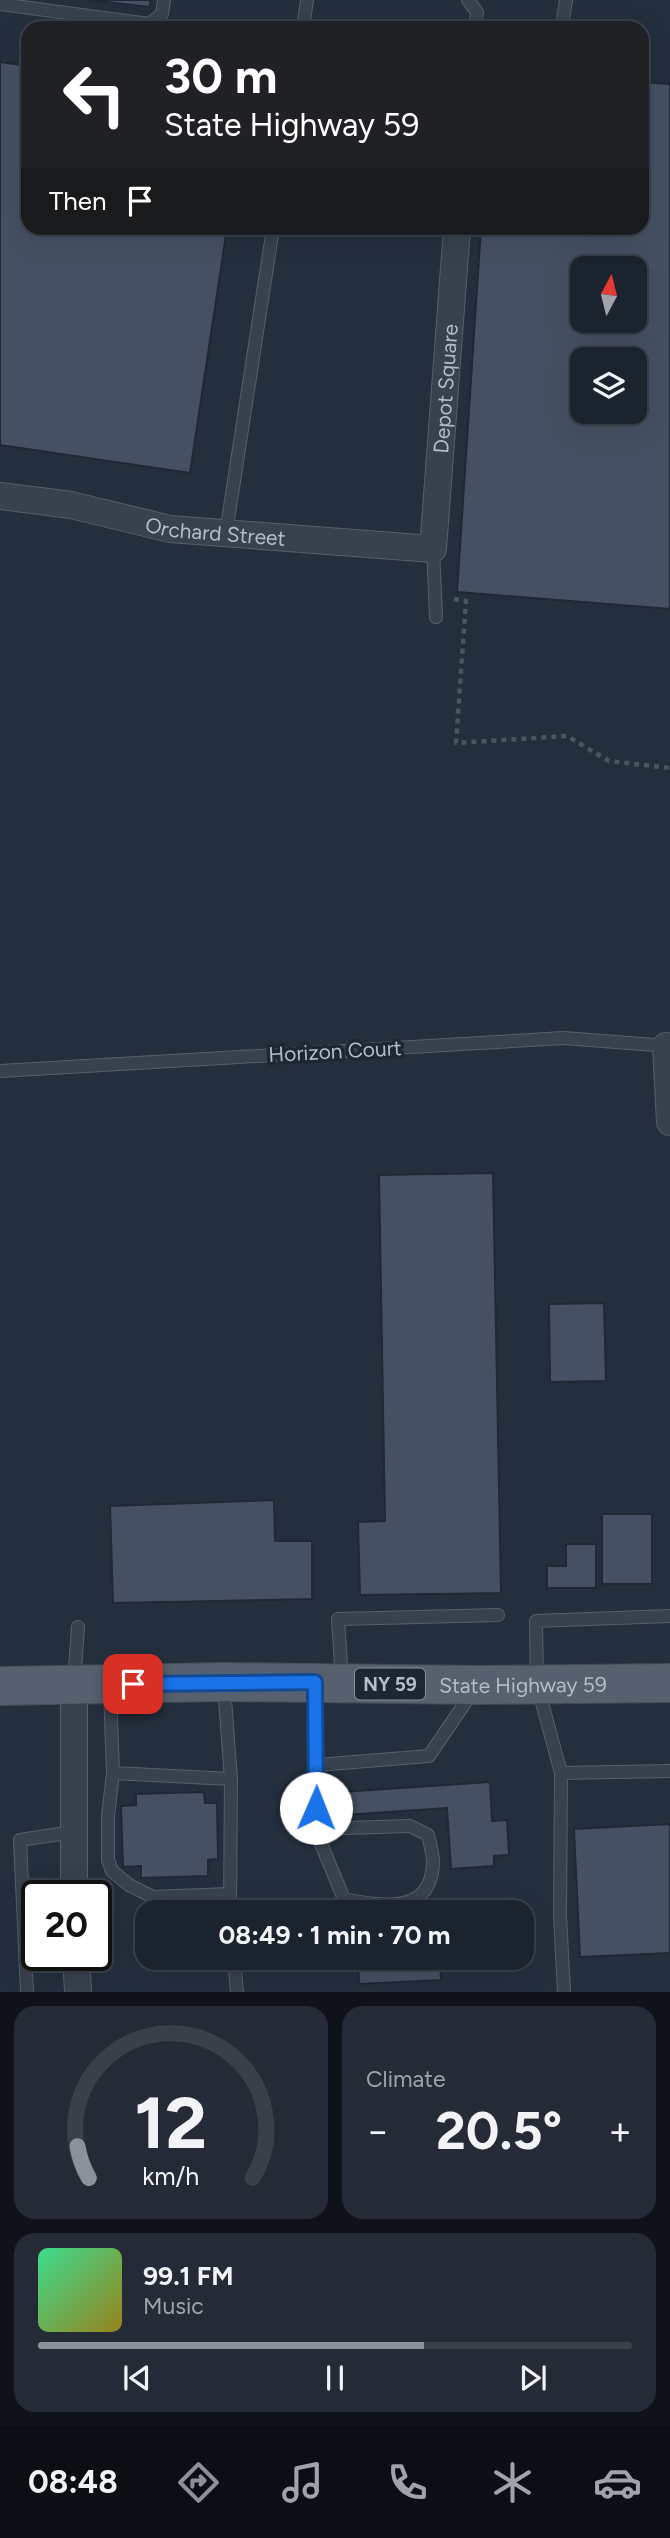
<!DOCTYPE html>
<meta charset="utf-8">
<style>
body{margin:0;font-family:Figtree,sans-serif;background:#242b36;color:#f1f3f6;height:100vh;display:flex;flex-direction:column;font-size:26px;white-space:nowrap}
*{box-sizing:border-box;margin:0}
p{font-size:23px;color:#a0a4aa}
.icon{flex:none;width:38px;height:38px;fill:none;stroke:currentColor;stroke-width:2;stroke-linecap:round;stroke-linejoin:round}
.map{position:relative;height:1992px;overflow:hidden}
.side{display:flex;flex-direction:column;gap:14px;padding:14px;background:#0f1319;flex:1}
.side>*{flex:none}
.top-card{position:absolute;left:21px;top:21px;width:628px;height:214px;border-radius:21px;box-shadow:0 7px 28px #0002,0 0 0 2px #39404a;background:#202124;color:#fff;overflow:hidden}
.needle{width:46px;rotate:7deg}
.tools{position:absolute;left:570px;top:256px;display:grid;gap:14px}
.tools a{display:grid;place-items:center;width:77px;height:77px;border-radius:14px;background:#1b232e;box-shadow:0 7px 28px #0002,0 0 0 2px #39404a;font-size:35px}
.speed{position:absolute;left:21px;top:1880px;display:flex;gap:14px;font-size:35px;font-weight:700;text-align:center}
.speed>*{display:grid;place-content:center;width:91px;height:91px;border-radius:50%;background:#1b232e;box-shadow:0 7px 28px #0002,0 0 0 2px #39404a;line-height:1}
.speed .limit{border:4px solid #111;border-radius:10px;background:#fff;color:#111}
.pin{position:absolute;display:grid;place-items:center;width:60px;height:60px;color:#fff;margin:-30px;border-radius:14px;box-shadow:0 4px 10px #0006}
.me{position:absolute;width:77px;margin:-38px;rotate:1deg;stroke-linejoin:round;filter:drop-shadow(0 0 5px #0008)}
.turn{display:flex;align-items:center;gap:24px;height:147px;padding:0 28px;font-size:32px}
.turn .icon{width:91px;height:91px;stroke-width:2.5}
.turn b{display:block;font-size:49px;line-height:60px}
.then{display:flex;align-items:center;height:66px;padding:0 28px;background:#0003;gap:14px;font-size:26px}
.big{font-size:52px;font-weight:700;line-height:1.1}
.side .widget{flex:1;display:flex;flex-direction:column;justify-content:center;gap:10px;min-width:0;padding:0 24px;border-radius:21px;background:#242b36}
.side .dial{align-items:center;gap:0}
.dial svg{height:182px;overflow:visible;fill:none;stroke:#39404a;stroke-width:7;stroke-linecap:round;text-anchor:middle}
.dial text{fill:#f1f3f6;stroke:none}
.song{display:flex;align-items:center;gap:21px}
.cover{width:84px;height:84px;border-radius:10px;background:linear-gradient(135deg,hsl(150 70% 55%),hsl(50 70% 35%))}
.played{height:7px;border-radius:4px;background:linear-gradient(90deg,#8c9099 65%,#39404a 65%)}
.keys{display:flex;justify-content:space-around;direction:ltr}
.heat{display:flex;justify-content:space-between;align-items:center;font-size:38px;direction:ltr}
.side .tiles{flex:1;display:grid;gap:14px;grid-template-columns:1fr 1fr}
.widget:last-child{grid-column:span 2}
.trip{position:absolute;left:135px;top:1900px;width:399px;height:70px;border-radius:21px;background:#1b232e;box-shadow:0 7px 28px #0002,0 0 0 2px #39404a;font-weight:700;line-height:70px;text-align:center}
.dock{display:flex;height:112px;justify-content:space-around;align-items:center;background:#0b0e12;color:#a0a4aa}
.dock .icon{width:49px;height:49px}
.dock .active{color:#8c9099}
.dock b{font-size:32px;color:#f1f3f6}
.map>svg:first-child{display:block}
.building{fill:#455162;stroke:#1f2835;stroke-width:2;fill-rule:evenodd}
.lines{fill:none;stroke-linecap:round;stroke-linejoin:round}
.lane-casing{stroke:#565f6c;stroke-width:14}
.street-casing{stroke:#565f6c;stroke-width:28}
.primary-casing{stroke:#414a57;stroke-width:40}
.path{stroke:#44595c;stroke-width:4.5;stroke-dasharray:5 5;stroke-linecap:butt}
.lane{stroke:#38414e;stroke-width:12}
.street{stroke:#38414e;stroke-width:26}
.primary{stroke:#56606e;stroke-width:38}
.route-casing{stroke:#114b97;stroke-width:18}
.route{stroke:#1a73e8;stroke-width:12}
.labels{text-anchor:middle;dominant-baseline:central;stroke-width:7;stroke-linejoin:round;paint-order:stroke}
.shield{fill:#1d2633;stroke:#878f9c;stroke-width:2}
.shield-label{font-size:19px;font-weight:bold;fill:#b4bcc9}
.street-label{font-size:21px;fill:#b4bcc9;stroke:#1d2633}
</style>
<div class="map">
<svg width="670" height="1992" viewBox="0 0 670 1992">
<rect width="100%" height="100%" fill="#242f3e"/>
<path class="building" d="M89,0H150V7Z
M0,62L28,66V228H227L190,473L0,445Z
M642,82L670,84V609L457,592L481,228H642ZM583,268H635V320H583ZM583,359H635V411H583Z
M493,1173L501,1593L360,1595L358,1522L385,1521L379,1175Z
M604,1303L606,1381L550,1382L549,1304Z
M274,1500L275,1541H312V1599L113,1603L110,1506Z
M602,1514H652V1584H602Z
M566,1544H596V1588H547V1566H566Z
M490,1782L492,1821L507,1820L509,1855L494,1856V1866L451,1869L447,1808L343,1815L341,1792Z
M204,1792L205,1803H217L218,1859L208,1860V1876L141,1878V1866L123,1867L121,1806L136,1805V1794Z
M670,1824V1953L580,1957L574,1829Z
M358,1958H440L441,1980L359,1984Z"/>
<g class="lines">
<defs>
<path id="lane" d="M468,0L477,12L475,28
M0,4L149,24L162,14L164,0
M562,26L566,0
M303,28L307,0
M226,533L273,228
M433,549L436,617
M0,1071L564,1038L667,1046
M342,1679L338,1619L498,1615
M74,1682L78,1627
M224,1686L231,1779L230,1913
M315,1686L317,1765L429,1756L473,1691
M110,1689L113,1773L108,1816V1860L112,1871L129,1885L153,1897L229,1894
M113,1773L231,1779
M561,1773L670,1771
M315,1829L410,1826L428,1835C430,1844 433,1854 433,1862C432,1916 380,1906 344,1899L315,1829L317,1765
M234,1958L237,1992
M27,1992L20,1840L73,1832
M564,1992L560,1915L561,1773L537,1684L536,1621L670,1616"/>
<g id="street">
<path id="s1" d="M0,496L71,505L170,529L433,549L457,228"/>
<path d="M666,1046L670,1122"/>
<path d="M74,1686V1895"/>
<path d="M76,1955L78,1992"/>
</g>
<g id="primary">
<path id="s2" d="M0,1686L224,1682L477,1685L670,1683"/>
</g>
</defs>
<use href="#lane" class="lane-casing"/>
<use href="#street" class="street-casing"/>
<use href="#primary" class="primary-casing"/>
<path class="path" d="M454,599L466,601L456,743L567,736L609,761L670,768"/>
<use href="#lane" class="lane"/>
<use href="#street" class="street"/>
<use href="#primary" class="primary"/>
</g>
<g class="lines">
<defs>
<path id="route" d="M133,1684L315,1682L316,1808"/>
</defs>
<use href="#route" class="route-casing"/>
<use href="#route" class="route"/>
</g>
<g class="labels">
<rect class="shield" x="355" y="1668.5" width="70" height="31" rx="5"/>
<g class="shield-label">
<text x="390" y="1684">NY 59</text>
</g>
<g class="street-label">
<text stroke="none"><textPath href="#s1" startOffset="598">Depot Square</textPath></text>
<text stroke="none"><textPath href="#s1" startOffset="219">Orchard Street</textPath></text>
<text transform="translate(335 1051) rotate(-3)">Horizon Court</text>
<text stroke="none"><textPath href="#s2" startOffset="523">State Highway 59</textPath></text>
</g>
</g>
</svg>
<div class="tools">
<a><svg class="needle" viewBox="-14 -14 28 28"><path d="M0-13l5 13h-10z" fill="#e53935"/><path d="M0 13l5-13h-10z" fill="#a0a4aa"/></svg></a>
<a><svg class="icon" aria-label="layers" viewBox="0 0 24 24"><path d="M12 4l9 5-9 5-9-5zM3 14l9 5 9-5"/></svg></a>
</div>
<div class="speed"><div class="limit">20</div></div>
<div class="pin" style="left:133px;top:1684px;background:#d93025"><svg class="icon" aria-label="arrive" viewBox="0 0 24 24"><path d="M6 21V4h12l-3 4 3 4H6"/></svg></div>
<svg class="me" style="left:316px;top:1808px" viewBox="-20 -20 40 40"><circle r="19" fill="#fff"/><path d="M0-13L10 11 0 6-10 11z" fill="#1a73e8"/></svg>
<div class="trip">08:49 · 1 min · 70 m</div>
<div class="top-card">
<div class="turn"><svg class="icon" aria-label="left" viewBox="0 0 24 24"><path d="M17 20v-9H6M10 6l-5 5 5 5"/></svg><div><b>30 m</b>State Highway 59</div></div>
<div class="then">Then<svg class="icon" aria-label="arrive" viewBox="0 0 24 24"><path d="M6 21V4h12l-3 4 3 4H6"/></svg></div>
</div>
</div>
<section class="side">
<div class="tiles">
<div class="widget dial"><svg viewBox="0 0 100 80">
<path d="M14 69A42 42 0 1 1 86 69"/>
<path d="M14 69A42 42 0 0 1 9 55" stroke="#8c9099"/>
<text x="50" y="56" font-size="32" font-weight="700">12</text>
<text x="50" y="72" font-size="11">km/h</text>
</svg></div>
<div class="widget"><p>Climate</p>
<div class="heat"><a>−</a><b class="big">20.5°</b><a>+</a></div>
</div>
<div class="widget">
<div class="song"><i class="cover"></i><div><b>99.1 FM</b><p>Music</p></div></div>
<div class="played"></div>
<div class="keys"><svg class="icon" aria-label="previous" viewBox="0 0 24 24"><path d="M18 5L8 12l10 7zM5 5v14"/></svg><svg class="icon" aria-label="pause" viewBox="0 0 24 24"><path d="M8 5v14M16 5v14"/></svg><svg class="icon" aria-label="next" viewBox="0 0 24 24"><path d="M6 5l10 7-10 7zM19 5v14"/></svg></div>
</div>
</div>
</section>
<nav class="dock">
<b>08:48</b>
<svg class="icon active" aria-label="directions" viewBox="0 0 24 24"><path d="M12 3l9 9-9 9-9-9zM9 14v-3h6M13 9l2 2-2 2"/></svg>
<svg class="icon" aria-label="music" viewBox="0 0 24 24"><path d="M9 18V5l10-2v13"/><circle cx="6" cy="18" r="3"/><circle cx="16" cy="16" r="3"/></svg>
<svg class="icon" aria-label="phone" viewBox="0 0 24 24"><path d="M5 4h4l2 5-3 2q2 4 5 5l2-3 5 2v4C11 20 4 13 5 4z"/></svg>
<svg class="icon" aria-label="climate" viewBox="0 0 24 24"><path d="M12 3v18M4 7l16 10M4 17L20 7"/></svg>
<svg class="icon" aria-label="car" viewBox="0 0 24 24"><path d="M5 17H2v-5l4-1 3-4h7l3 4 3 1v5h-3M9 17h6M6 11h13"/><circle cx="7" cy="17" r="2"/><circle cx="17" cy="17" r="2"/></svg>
</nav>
